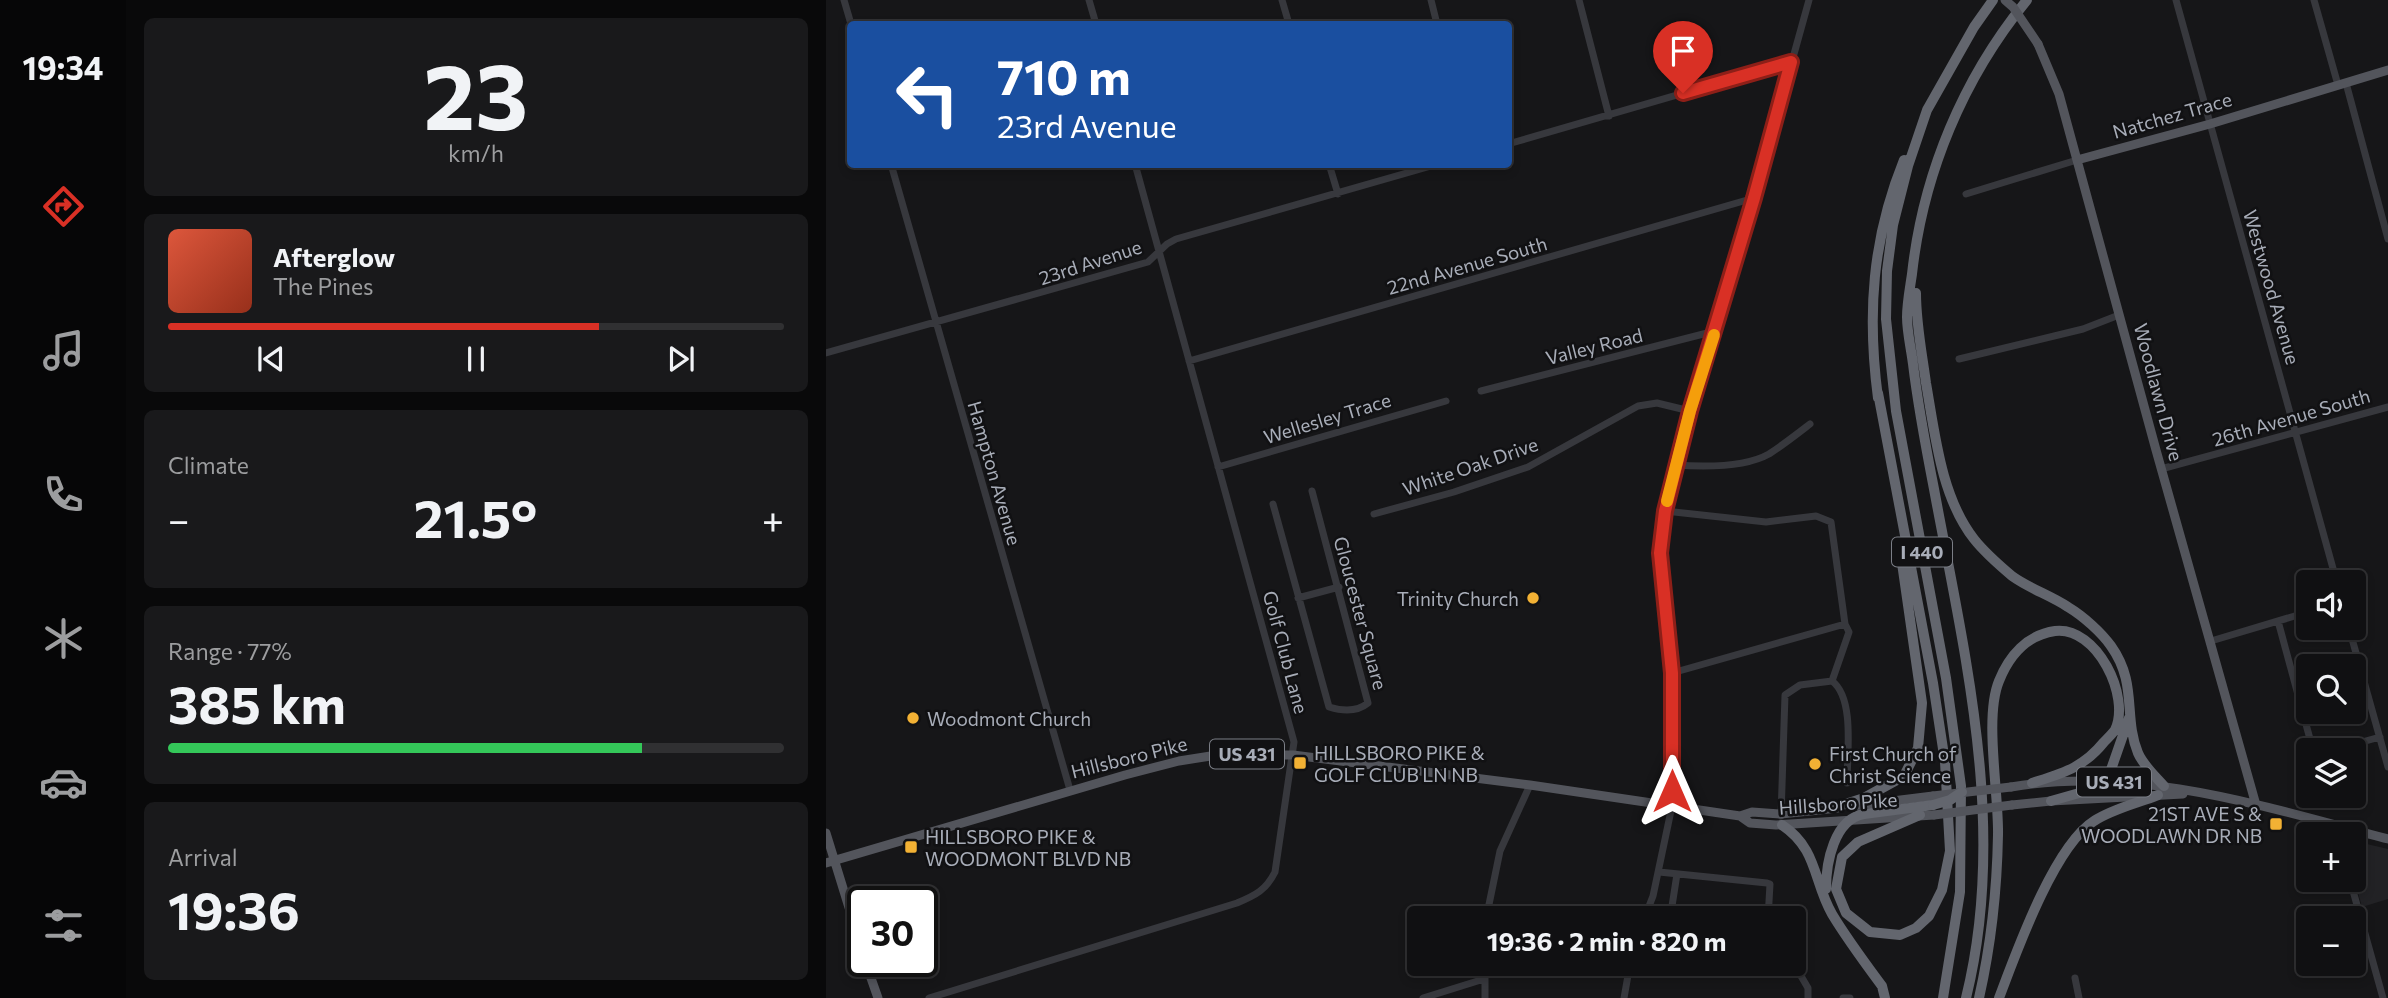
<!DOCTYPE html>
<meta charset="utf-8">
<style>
body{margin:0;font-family:Commissioner,sans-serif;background:#19191b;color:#f1f3f6;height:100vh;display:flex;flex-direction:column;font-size:26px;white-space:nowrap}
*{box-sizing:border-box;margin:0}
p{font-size:23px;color:#9c9d9f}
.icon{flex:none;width:38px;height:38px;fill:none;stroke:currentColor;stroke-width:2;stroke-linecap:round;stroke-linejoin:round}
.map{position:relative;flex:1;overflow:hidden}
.sheet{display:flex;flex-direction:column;gap:18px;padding:18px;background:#09090a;width:700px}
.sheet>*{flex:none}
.top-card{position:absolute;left:21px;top:21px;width:665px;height:147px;border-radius:7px;box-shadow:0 4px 10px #0003,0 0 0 2px #303032;background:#1a4fa0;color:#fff;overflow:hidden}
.controls{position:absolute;left:1470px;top:570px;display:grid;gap:14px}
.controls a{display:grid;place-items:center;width:70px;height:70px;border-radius:7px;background:#101012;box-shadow:0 4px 10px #0003,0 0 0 2px #303032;font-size:35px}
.speed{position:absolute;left:21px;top:886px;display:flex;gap:14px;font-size:35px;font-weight:700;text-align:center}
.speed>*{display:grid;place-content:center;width:91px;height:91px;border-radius:50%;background:#101012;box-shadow:0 4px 10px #0003,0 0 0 2px #303032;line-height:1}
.speed .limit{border:4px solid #111;border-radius:10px;background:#fff;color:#111}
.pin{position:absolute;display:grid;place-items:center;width:60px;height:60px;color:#fff;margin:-72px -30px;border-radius:50% 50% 50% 0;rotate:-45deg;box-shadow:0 0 7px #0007}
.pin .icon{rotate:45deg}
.me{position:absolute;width:77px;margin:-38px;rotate:0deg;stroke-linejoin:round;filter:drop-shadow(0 0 5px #0008)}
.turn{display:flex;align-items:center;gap:24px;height:147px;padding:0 35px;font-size:32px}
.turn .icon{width:91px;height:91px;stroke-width:2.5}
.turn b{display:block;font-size:49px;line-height:60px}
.big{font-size:52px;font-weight:700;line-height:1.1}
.sheet .tile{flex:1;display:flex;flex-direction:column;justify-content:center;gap:10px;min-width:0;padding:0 24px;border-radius:10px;background:#19191b}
.sheet .dial{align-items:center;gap:0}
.dial b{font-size:91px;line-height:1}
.song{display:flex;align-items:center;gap:21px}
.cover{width:84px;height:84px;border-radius:10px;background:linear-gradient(135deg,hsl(10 70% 55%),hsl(10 70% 35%))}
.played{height:7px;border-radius:4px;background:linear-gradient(90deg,#d93025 70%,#303032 70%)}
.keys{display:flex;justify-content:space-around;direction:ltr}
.heat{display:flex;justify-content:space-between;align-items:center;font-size:38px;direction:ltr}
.charge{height:10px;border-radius:5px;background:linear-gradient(90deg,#34c759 77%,#303032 0)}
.trip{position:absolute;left:581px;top:906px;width:399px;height:70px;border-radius:7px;background:#101012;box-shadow:0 4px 10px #0003,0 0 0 2px #303032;font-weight:700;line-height:70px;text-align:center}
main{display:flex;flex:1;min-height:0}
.tabs{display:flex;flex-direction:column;width:126px;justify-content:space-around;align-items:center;background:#060607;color:#9c9d9f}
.tabs .icon{width:49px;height:49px}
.tabs .selected{color:#d93025}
.tabs b{font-size:32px;color:#f1f3f6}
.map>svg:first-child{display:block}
.built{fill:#222225}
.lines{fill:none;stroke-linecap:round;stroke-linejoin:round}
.minor{stroke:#37383d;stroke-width:7}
.major{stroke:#53555c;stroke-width:9}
.highway{stroke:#63666e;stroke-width:10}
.major-bridge{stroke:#53555c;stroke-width:9}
.highway-bridge{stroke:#63666e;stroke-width:10}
.route-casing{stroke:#8d1f18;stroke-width:18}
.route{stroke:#d93025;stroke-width:12}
.slow{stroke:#f59e0b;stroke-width:12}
.poi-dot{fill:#f2b134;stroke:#111113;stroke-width:2.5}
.labels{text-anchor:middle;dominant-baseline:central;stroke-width:5;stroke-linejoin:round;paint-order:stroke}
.shield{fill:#111113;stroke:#7b7e86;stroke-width:2}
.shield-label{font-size:18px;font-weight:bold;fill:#a8adb8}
.street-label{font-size:19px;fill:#a8adb8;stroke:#111113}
.poi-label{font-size:19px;fill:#a8adb8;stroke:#111113;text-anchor:start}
</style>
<main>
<nav class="tabs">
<b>19:34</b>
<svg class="icon selected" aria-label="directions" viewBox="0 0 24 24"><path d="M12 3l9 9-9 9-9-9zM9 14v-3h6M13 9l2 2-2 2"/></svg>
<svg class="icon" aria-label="music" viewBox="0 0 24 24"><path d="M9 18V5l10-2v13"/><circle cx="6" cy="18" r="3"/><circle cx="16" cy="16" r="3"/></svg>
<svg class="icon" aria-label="phone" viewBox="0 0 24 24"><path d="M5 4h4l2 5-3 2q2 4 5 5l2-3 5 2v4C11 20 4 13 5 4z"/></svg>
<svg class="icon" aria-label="climate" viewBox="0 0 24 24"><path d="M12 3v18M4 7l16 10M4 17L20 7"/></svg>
<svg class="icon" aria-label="car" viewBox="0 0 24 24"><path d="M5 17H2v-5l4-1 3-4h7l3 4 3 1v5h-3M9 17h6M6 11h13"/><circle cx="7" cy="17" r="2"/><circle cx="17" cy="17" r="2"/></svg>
<svg class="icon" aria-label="filters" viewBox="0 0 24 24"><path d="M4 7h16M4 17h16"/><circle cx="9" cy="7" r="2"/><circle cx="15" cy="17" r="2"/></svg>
</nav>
<section class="sheet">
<div class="tile dial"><b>23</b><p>km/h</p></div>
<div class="tile">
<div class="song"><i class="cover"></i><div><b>Afterglow</b><p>The Pines</p></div></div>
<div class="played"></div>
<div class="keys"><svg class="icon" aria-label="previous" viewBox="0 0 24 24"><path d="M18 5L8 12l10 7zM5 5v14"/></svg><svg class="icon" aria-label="pause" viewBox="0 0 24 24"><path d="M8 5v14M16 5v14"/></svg><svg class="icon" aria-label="next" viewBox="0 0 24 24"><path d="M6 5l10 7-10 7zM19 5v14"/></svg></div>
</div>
<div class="tile"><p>Climate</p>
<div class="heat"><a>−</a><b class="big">21.5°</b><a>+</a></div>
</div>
<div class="tile"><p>Range · 77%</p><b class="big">385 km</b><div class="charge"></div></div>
<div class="tile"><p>Arrival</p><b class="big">19:36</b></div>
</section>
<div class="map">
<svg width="1562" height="998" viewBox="0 0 1562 998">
<rect width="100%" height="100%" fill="#161618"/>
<path class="built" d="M1528,841L1562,849V899L1536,907L1528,878Z"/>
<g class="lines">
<path class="minor" d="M18,0L25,24
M263,0L270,24
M456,0L463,24
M605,0L611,24
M753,0L783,116
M1350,0L1511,583
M1488,0L1512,85
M1520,83L1562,239
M682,144L965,62
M65,164L244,790
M503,164L512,194
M1140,194L1251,160
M0,353L322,262L341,244L350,239L612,164
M1133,359L1257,329L1293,315
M363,361L928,198
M655,391L889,331
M849,465C877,467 918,468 943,454C957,445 971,434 984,424
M392,467L620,401
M1335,469L1562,407
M447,504L503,707C516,711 531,712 542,703L486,491
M839,511L940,522L990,516L1005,522L1019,624L1023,632L1006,681
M548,514L628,492L702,467L812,406L831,403L864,411
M472,598L513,587
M1452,621L1484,739L1490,751
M1523,628L1562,767
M1385,641L1482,612
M846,673L1019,624
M1504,751L1554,737
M955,816L959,695L974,685L1006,681C1029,698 1021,755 1021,783
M833,872L941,883L944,884L942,919
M1524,880L1557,998
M660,919L674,851L704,785
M818,919L827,896L846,806V673L834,553L839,511L864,411L928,198L983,0
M844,919L851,874
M968,964L982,988V998
M1249,978L1253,998
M103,998L411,903C430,895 440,890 449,872L468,742L309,164
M597,998L658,979
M659,998V964
M798,998L804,964
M1017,998H1024"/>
<path class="major" d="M1212,44L1233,94L1330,450L1430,805
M1251,160L1384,124L1562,70
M1185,787C1312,765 1440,807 1562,839
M1186,805L1225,801L1357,794
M1026,806L1107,796
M914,816L924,823L950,825L1108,815
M0,833L37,953
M0,863L299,775L353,761L391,755H467L704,785L914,816L926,812L955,814L1012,808
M39,961L52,998"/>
<path class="highway" d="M1090,293C1090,324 1096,353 1100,383C1109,434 1115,497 1148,539C1159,553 1173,565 1186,576C1204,589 1224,595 1242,607C1257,616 1275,632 1285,646C1312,684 1297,716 1312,753C1317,765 1329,776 1338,786
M1052,393L1107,683L1119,762L1124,851L1116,890L1103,916L1090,928L1074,935L1044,932L1020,913L1010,889L1016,857L1032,842L1094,815
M1052,398C1041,314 1046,239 1078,160
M1225,801L1271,788L1281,781L1303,718
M1007,808L1038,798L1078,776L1092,748L1096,703L1073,542
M956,825C992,849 987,881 1006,914C1021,939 1039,963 1056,986L1059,998
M1000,889C1000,863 1008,819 1038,814L1107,805
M1117,998L1134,892L1135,786L1120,678L1070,411L1060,319L1061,271L1067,225L1082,166L1101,110L1148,27L1167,0
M1140,998C1182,829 1139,656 1108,489C1100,448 1092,406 1087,364C1085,348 1081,332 1081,317C1081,303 1084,288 1086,274C1097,174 1137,78 1201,0
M1153,998C1165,945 1171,890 1172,835C1173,794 1158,717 1173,681C1183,656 1201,635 1229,631C1271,626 1305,697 1289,730C1286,734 1281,739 1278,742C1257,768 1237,773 1206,783
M1173,998C1190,953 1228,846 1268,821C1286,809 1312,803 1332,795"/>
<path class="major-bridge" d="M1179,0L1187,7L1212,44
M1107,796L1185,787
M1108,815L1186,805"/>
<path class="highway-bridge" d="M1107,805L1124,800L1136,792"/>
</g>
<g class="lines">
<defs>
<path id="route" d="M846,791V673L834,553L839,511L864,411L928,198L965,62L857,93"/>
</defs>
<use href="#route" class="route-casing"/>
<use href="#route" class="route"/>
<path class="slow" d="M841,501L864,411L888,335"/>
</g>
<g class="poi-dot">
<circle cx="707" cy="598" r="7"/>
<circle cx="87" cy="718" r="7"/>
<rect x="467" y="756" width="14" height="14" rx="3.5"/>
<circle cx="989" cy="764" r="7"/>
<rect x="1443" y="817" width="14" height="14" rx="3.5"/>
<rect x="78" y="840" width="14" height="14" rx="3.5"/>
</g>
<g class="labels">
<g class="shield">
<rect x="1066" y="537.5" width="60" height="29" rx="5"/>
<rect x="384" y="739.5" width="74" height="29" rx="5"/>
<rect x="1251" y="767.5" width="74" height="29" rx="5"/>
</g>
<g class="shield-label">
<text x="1096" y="552">I 440</text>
<text x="421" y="754">US 431</text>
<text x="1288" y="782">US 431</text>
</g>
<g class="street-label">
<text transform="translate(1346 115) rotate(-16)">Natchez Trace</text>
<text transform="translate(264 262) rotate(-18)">23rd Avenue</text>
<text transform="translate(641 265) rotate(-16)">22nd Avenue South</text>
<text transform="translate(1446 287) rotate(74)">Westwood Avenue</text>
<text transform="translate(768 346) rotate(-14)">Valley Road</text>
<text transform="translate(1333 392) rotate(75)">Woodlawn Drive</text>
<text transform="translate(1465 417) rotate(-16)">26th Avenue South</text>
<text transform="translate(501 418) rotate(-17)">Wellesley Trace</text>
<text transform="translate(644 466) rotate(-19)">White Oak Drive</text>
<text transform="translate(169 473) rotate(74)">Hampton Avenue</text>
<text transform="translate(535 613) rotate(75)">Gloucester Square</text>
<text transform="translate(460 652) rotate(75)">Golf Club Lane</text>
<text transform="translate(303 757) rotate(-14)">Hillsboro Pike</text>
<text transform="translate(1012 803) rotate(-4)">Hillsboro Pike</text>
</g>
<g class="poi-label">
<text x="693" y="598" text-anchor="end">Trinity Church</text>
<text x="101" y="718">Woodmont Church</text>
<text x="488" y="752">HILLSBORO PIKE &amp;<tspan x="488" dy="22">GOLF CLUB LN NB</tspan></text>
<text x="1003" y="753">First Church of<tspan x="1003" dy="22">Christ Science</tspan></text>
<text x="1436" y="813" text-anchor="end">21ST AVE S &amp;<tspan x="1436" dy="22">WOODLAWN DR NB</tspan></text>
<text x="99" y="836">HILLSBORO PIKE &amp;<tspan x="99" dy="22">WOODMONT BLVD NB</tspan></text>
</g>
</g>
</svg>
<div class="controls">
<a><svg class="icon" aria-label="sound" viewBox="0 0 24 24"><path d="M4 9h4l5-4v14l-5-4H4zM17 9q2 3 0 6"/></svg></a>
<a><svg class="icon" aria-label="search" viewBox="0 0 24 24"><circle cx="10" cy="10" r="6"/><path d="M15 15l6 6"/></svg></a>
<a><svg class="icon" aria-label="layers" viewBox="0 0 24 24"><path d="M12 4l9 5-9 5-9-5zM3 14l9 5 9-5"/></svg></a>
<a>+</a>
<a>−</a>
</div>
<div class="speed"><div class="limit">30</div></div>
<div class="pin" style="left:857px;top:93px;background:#d93025"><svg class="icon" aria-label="arrive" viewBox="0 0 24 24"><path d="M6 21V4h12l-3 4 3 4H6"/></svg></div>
<svg class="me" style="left:846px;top:791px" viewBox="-20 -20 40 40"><path d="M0-17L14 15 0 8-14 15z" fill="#d93025" stroke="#fff" stroke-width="4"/></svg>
<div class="trip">19:36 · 2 min · 820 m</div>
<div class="top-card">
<div class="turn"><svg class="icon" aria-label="left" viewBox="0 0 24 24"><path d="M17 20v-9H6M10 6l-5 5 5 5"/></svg><div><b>710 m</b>23rd Avenue</div></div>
</div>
</div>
</main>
